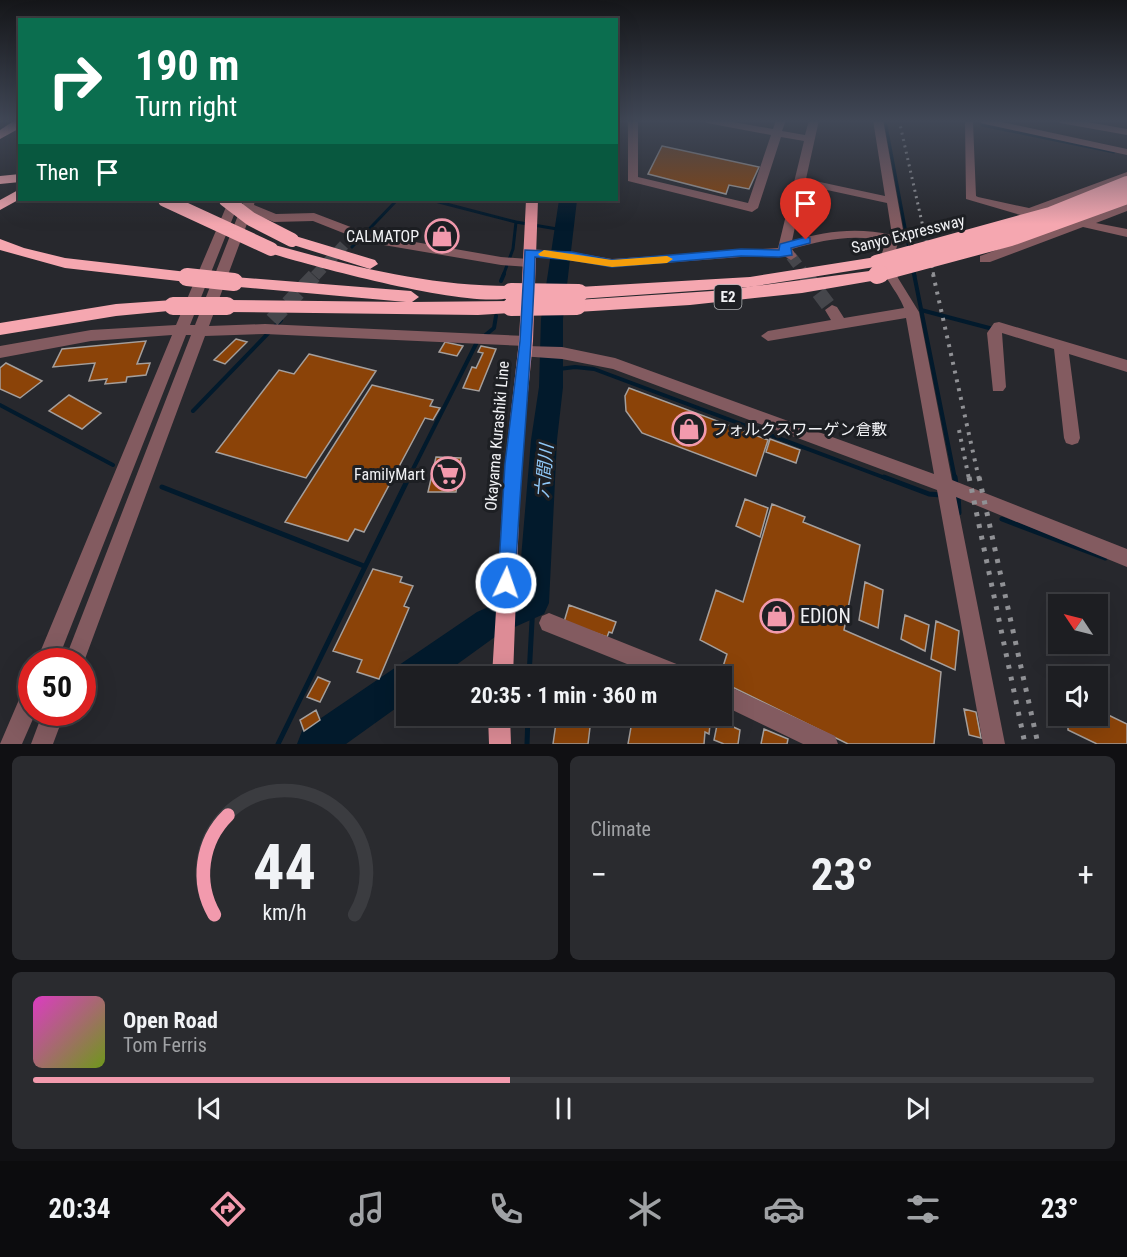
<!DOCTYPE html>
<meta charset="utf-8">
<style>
body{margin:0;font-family:"Roboto Condensed","Noto Sans JP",sans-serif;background:#2a2b2f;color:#f1f3f6;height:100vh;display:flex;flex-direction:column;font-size:22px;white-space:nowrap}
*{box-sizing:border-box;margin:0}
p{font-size:20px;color:#a0a2a5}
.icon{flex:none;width:33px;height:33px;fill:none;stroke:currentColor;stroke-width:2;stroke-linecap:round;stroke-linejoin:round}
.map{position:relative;height:744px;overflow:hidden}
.side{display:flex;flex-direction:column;gap:12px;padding:12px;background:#101013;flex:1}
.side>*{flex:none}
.banner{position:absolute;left:18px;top:18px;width:600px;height:183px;border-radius:0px;box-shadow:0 6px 24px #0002,0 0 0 2px #3b3c40;background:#0b6e4f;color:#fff;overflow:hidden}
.needle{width:39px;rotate:305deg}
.fabs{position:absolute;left:1048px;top:594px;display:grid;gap:12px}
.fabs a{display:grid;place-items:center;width:60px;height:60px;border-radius:0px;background:#1d1e22;box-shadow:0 6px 24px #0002,0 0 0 2px #3b3c40;font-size:30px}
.speed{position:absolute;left:18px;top:648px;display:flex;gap:12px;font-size:30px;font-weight:700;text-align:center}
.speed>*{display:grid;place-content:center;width:78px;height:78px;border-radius:50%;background:#1d1e22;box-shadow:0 6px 24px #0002,0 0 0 2px #3b3c40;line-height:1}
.speed .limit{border:9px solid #d22;background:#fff;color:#111}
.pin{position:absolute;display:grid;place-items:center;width:51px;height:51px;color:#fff;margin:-62px -26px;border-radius:50% 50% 50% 0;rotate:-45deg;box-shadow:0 0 6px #0007}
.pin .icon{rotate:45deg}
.me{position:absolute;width:66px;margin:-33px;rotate:3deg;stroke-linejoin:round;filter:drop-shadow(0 0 4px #0008)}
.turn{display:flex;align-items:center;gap:21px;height:126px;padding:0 18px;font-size:27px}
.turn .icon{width:78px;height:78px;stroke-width:2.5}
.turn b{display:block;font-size:42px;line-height:51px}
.then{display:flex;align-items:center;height:57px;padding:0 18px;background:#0003;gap:12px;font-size:22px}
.big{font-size:45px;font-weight:700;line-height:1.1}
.side .card{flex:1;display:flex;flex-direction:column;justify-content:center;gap:9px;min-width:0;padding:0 21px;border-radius:9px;background:#2a2b2f}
.side .dial{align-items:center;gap:0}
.dial svg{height:156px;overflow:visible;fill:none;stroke:#3b3c40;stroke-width:7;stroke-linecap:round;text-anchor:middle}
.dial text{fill:#f1f3f6;stroke:none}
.song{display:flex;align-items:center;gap:18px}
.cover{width:72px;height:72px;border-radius:9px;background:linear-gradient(135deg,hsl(310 70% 55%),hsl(80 70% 35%))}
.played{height:6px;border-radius:3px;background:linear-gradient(90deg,#f29aad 45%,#3b3c40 45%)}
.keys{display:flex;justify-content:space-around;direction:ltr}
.heat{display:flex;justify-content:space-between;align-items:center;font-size:33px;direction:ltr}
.side .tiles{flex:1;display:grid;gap:12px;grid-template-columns:1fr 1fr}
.card:last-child{grid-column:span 2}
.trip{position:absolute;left:396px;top:666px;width:336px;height:60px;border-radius:0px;background:#1d1e22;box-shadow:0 6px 24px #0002,0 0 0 2px #3b3c40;font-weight:700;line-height:60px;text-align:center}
.tabs{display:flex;height:96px;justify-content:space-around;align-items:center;background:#0c0c0e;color:#a0a2a5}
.tabs .icon{width:42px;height:42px}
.tabs .current{color:#f29aad}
.tabs b{font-size:27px;color:#f1f3f6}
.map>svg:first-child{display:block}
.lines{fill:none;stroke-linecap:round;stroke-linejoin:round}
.stream-far2{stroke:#021a2c;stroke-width:3}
.stream-far1{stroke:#021a2c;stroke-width:4}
.stream{stroke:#021a2c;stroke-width:5}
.river{fill:#021a2c;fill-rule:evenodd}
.building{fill:#8b4308;stroke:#a59f9c;stroke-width:1.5}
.minor-tunnel-far1{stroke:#45464b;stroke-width:11;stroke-dasharray:11 6;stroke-linecap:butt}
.minor-tunnel{stroke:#45464b;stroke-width:15;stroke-dasharray:15 8;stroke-linecap:butt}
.minor{fill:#835b60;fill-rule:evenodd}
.major{fill:#dd8c96;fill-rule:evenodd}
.highway{fill:#f5a7b0;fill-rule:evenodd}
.rail-far2{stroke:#909195;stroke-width:3;stroke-dasharray:2 4.5;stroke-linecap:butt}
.rail-far1{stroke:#909195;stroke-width:4;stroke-dasharray:3 6;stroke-linecap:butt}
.rail{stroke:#909195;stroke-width:5;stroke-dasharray:4 8;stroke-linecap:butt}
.highway-bridge-far1{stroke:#f5a7b0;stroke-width:14}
.highway-bridge{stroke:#f5a7b0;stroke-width:18}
.route{fill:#1a73e8;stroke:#114b97;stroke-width:1.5}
.slow{fill:#f59e0b}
.labels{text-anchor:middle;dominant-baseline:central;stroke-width:6;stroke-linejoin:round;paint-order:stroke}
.shield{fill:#1d1f23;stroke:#b1b2b5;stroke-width:1.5}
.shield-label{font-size:15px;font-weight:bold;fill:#f0f1f4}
.street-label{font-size:16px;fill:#f0f1f4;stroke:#1d1f23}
.poi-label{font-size:16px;fill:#f0f1f4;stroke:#1d1f23;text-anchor:end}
.water-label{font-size:18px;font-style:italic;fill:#8fc7f6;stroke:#1d1f23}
.near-poi-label{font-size:20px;fill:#f0f1f4;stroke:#1d1f23;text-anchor:start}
</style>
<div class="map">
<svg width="1127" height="744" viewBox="0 0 1127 744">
<rect width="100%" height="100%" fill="#27282d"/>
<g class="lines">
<path class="stream-far2" d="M885,120L909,249
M982,120V125L1114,152
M431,200L516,222L513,249L503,276
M516,222L563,230
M352,247L397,200
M913,268L915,276"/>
<path class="stream-far1" d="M914,274L955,479
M501,281L504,274
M921,310L993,329
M483,337L494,328L496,316
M551,370L575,367L594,369L888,479
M0,405L113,465
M193,411L281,320
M408,479L477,342"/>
<path class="stream" d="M884,477L929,494L941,495
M955,477L956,484
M162,487L364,566
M958,494L959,513
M1002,519L1105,558
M529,676L533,603
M278,744L409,477
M527,744L528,716"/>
<path class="river" d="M559,200H577L563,319V387L557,440L549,603L544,614L499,634L441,676H406V701L346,744H297L302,731L477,612L518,594L531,440L539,387L541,319Z"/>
</g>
<path class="building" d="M662,146L759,167L749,189L729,185L726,194L648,174Z
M236,339L247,342L225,364L214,360Z
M146,341L137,364L150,363L146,375L127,377L126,382L105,384L107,379L89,381L95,363L53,367L62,349Z
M445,342L463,346L457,356L439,352Z
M481,346L496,349L479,391L463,388L472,367L476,368L483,353L478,352Z
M309,354L376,371L306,478L216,452L279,370L294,374Z
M6,363L42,381L20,398L0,389V368Z
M372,385L433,400L430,406L440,408L433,420L425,418L364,532L355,529L348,541L285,522Z
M629,388L768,440L756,476L642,433L626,411L625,396Z
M69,395L101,413L82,429L49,411Z
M770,439L800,450L796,463L766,452Z
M436,457L461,458L456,492H428Z
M745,499L768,508L760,537L736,526Z
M772,504L805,517L803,522L860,545L844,630L941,672L934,744H848L722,682L720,676L727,654L700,640L716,590L743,602Z
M373,569L402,577L400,582L413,586L404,606L409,608L379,679L357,672L362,660L333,651Z
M865,582L883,590L878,628L859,620Z
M569,605L616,622L612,633L609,632L607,637L564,622Z
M905,615L929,625L925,651L901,639Z
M936,621L959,631L955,670L931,659Z
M1055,668L1072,676H1059V690L1054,687Z
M318,677L330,682L320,702L307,697Z
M964,709L976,712L981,738L969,735Z
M316,710L320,720L304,731L300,720Z
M1098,710L1127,724V744H1097L1068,730V716H1098Z
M557,716L591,719L588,744H553Z
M633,716H711L709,734L705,732L704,744H628Z
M718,720L740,730L738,744H724L714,740Z
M764,729L788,739L787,744H761Z"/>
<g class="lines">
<path class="minor-tunnel-far1" d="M791,256L806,276
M315,276L344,245"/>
<path class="minor-tunnel" d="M805,274L832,310
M272,320L316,274"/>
<path class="minor" d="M628,120H638V177L748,203L771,135L707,123L702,120H722L773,129L776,120H786L782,131L805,135L809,120H819L806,179L885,196L873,120H883L904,235L897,246L893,263L898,278L919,312L952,480L1127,549V567L956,497L1005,744H983L937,490L613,369L562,359L520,356L518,352L520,348L525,346L562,347L615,358L934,474L906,318L768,341L761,336L768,331L831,320L825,310L832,305L837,307L844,318L904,308C895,284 870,269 887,242C856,233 823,240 792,249L797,256L791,260L784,256L741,257L612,267L572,260L525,256V250L529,249L572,252L612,259L778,248L804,141L781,137L758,208L752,212L628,181ZM804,185L887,203L892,235C857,227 826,231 792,241Z
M965,120L973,122L976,196L978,197L1029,208L1127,172V179L1043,211L1082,219L1127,203V211L1096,223L1127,229V237L1083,227L990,262H980V256L1069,224L1027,217L966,199Z
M981,120H993L1127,149V155L985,124L981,123Z
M1055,120H1076L1127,129V135L1060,123Z
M229,200H240L190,325H195L244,200H255L254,205L276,214L314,213L369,234L501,257L529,259L535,263L529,267L501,265L366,242L313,221L274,222L251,213L209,326L265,324L526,336L533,341L526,346L265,334L205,336L82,667V662H64L191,335H186L57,662H36L172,335L91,341L0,358V346L91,330L176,325Z
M999,322L1127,360V372L1069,354L1080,438L1078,443L1072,445L1066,443L1064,438L1054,349L1002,333L1006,387L1003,391H993L987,333L994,323Z
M549,613L689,669L692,676H657L542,630L539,623L542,616Z
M722,683L835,736L838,744H803L722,705Z
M32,685V712H36L22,744H0L24,688Z
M43,712H65L53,744H31Z"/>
<path class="major" d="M526,200H538L533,341L521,464L513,676H492L505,464L519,341Z
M488,716H510L511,744H489Z"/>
<path class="highway" d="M15,120H20V128L0,139V130Z
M20,174V182L0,184V176Z
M20,189V199L0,210V200Z
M292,235L375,260L378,264L370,269L287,243L285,240Z
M0,239L24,248L65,258L187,272L195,277L187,282L65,268L0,250Z
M271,244C351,266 427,286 511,286L519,292C503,320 298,262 266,252L263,249Z
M876,257L884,262L881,266L750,287L579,299L571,293L579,287L750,277Z
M877,270L883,271L885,275L883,279L802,293L690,305L577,312L569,306L577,300L727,290Z
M234,277L411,291L419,297L412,302L511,301L519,307L511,313L478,315L227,312L219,306L227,300L406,302L228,286L226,282Z
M173,300L181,306L179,310L116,316L0,335V323L116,304Z"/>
<path class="rail-far2" d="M899,120L934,276"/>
<path class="rail-far1" d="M933,274L979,479
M959,430L969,479"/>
<path class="rail" d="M969,477L1025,744
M979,477L1038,744"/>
<path class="highway-bridge-far1" d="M165,200L271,249
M226,200L251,219L292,240
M876,262L1050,214L1127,183
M877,275L1011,239L1127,197"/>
<path class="highway-bridge" d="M877,275L880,274
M187,277L234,282
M511,292L579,293
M173,306H227
M511,307L577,306"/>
</g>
<linearGradient id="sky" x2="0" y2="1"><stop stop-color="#151619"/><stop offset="0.54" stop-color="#414857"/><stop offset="1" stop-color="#414857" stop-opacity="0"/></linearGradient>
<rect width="1127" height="224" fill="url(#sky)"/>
<path class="route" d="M806,237L810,238V243L791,248L792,255L779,257L741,256L612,267L572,260L535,257C532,366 520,474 515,583L512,589L506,591L500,589L498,583L505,464L520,341L525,250L572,252L612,260L741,249L779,250L780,244Z"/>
<path class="slow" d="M544,250L612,260L667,256L673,259L667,263L612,267L540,256L538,254Z"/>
<defs>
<symbol id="shop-ring" viewBox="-11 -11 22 22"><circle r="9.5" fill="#1d1f23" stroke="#f29aad" stroke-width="1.5"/><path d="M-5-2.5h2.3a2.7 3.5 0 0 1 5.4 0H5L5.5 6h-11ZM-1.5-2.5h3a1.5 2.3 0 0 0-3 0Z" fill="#f29aad"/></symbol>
<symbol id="supermarket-ring" viewBox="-11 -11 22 22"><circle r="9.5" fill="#1d1f23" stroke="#f29aad" stroke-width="1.5"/><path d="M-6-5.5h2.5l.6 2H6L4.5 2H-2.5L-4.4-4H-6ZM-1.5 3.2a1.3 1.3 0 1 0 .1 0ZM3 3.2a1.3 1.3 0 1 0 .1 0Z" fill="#f29aad"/></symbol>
</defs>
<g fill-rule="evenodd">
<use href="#shop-ring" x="423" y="217" width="38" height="38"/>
<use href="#shop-ring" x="670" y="410" width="38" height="38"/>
<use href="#supermarket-ring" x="429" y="455" width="38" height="38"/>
<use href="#shop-ring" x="758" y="597" width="38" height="38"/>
</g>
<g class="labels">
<rect class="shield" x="714.5" y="285" width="27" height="24" rx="4.5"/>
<g class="shield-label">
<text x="728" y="297">E2</text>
</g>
<g class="street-label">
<text transform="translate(908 234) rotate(-14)">Sanyo Expressway</text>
<text transform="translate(497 436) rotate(-85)">Okayama Kurashiki Line</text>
</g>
<g class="poi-label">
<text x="419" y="236">CALMATOP</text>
<text x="712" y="429" text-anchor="start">フォルクスワーゲン倉敷</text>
<text x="425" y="474">FamilyMart</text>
</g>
<g class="water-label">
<text transform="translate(544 471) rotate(-85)">六間川</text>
</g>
<g class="near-poi-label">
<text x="800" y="616">EDION</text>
</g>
</g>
</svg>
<div class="fabs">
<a><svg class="needle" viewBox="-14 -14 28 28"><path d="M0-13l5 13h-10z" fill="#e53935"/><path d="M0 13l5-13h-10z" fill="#a0a2a5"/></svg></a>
<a><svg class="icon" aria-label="sound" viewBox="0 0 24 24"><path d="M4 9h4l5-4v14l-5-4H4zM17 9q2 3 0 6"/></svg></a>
</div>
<div class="speed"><div class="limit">50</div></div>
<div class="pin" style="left:806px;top:240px;background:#d93025"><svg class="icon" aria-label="arrive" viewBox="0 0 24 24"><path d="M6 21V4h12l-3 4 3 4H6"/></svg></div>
<svg class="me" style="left:506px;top:583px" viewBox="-20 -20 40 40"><circle r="17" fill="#1a73e8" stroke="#fff" stroke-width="3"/><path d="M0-11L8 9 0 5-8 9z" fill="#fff"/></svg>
<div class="trip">20:35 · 1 min · 360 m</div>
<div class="banner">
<div class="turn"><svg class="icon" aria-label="right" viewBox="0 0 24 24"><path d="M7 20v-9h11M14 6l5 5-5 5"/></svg><div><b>190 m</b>Turn right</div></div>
<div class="then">Then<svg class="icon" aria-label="arrive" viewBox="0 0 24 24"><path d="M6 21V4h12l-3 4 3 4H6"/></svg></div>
</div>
</div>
<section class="side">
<div class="tiles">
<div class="card dial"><svg viewBox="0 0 100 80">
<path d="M14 69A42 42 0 1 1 86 69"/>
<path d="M14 69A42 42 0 0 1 21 18" stroke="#f29aad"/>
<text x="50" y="56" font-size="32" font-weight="700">44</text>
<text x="50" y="72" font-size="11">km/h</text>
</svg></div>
<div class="card"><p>Climate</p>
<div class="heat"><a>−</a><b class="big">23°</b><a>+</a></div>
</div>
<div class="card">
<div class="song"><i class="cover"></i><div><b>Open Road</b><p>Tom Ferris</p></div></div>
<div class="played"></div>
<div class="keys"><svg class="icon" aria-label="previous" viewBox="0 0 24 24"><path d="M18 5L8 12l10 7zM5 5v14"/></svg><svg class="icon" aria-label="pause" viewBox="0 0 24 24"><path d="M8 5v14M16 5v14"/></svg><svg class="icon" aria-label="next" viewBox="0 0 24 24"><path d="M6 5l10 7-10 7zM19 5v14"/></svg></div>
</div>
</div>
</section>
<nav class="tabs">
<b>20:34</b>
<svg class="icon current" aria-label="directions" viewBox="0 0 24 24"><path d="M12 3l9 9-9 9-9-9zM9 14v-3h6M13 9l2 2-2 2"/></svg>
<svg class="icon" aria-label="music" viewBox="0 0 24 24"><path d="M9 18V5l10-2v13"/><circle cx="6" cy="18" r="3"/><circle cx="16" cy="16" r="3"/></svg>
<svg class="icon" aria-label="phone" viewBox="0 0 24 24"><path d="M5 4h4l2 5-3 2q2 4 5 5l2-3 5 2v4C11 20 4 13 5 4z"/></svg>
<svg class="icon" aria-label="climate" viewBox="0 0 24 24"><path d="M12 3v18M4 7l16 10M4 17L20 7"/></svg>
<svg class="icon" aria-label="car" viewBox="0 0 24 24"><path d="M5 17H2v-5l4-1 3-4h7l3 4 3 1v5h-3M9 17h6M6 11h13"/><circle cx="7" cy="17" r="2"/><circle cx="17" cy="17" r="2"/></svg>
<svg class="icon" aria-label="filters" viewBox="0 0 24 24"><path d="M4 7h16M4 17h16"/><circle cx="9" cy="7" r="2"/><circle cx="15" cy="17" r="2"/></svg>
<b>23°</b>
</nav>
